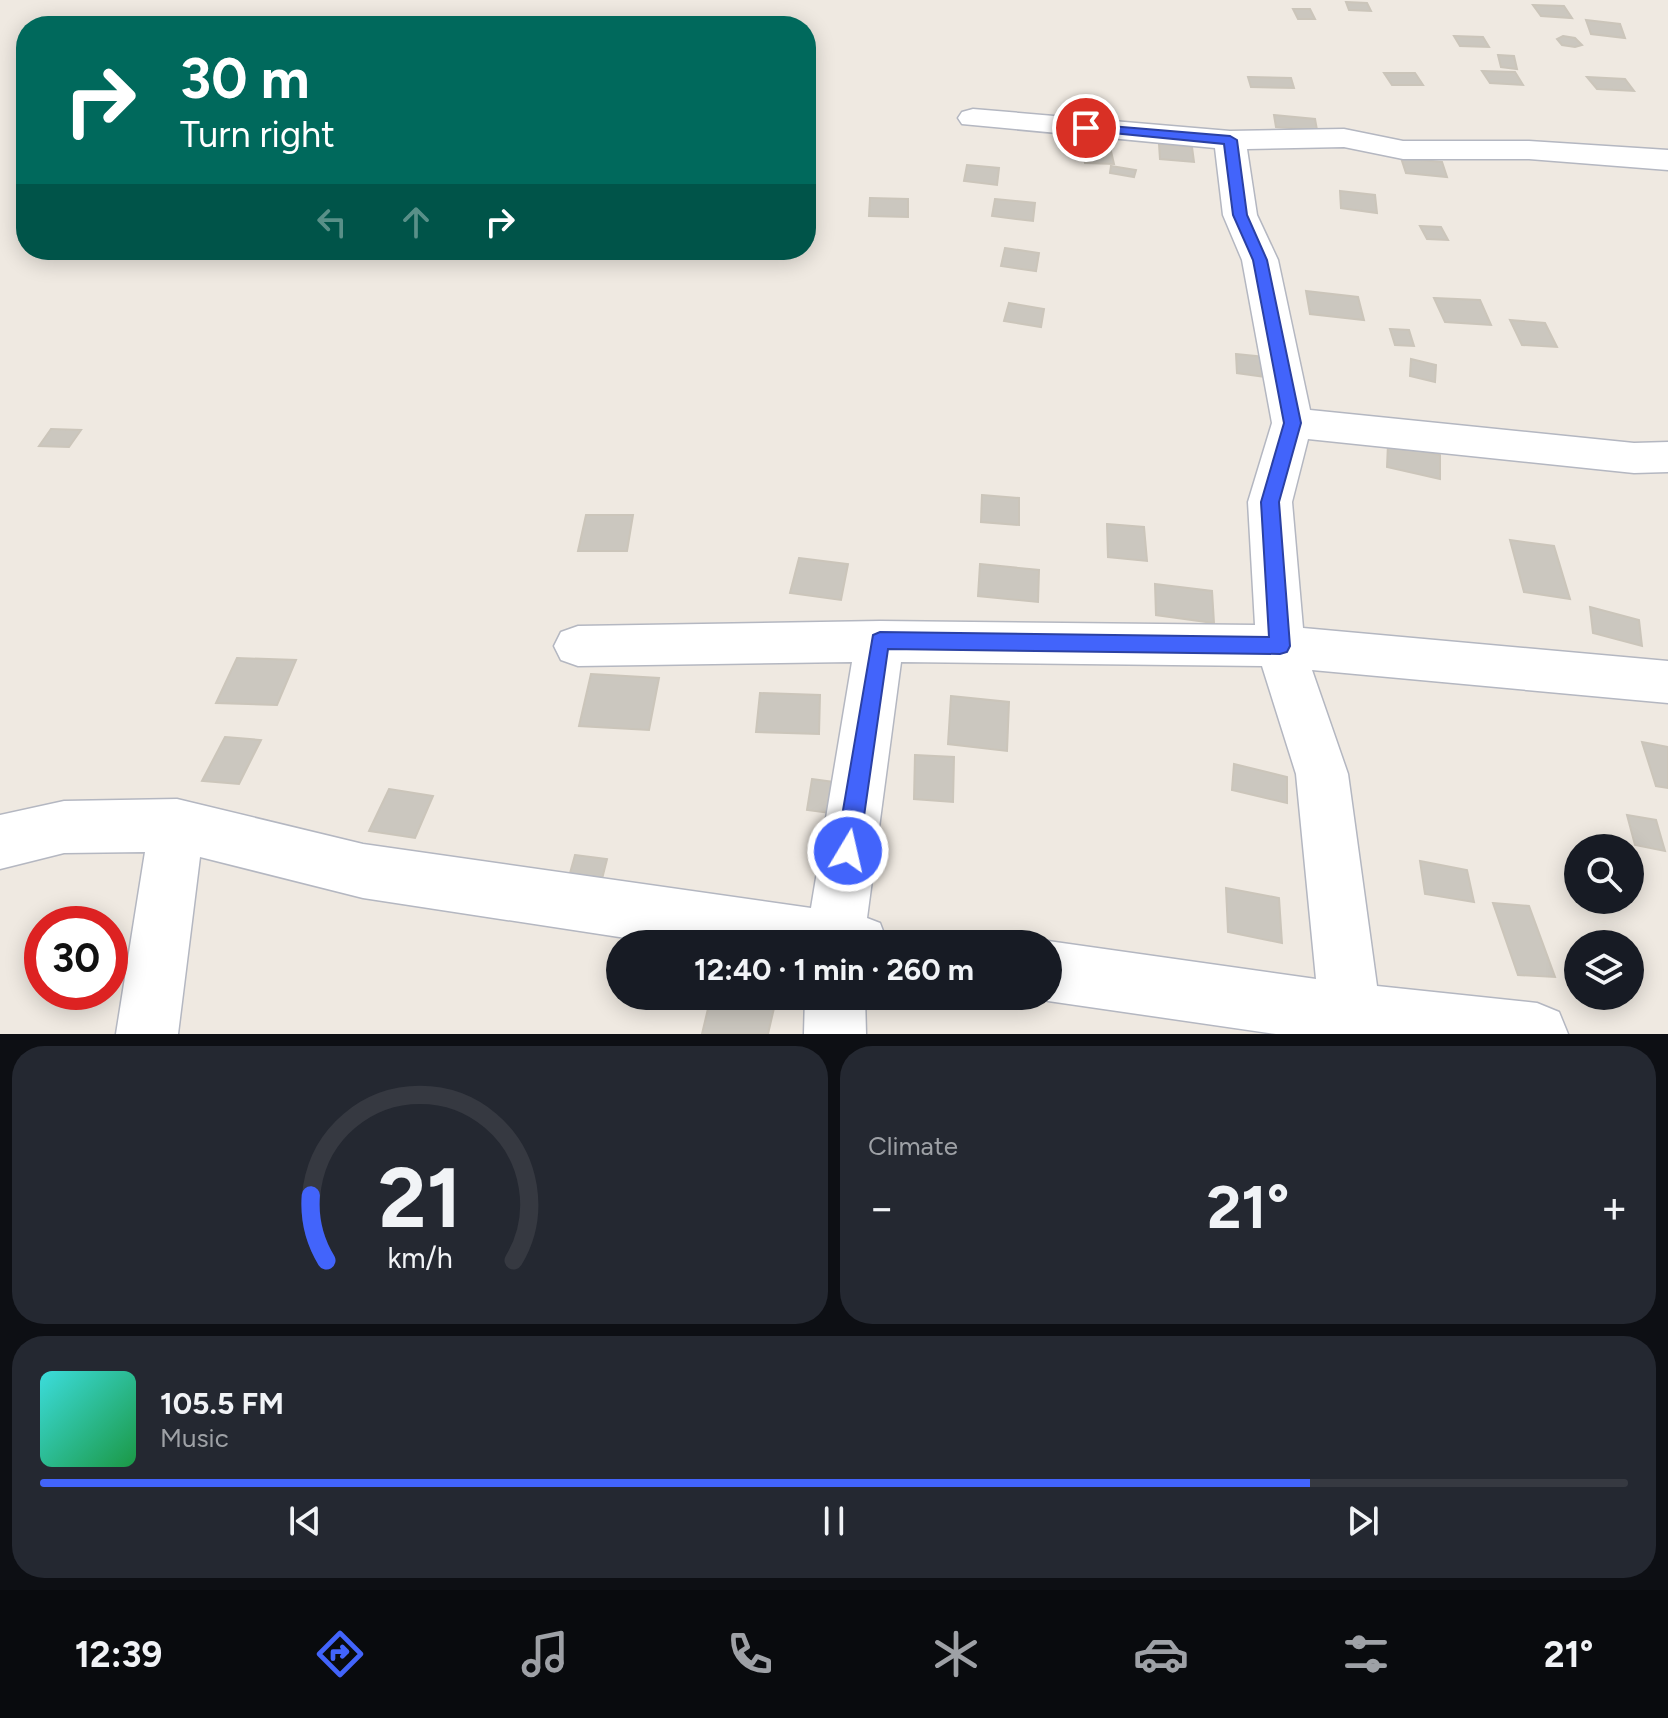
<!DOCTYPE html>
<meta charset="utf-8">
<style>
body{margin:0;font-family:Figtree,sans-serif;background:#242831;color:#f1f3f6;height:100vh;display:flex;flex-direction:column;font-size:30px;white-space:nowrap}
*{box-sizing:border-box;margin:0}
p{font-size:26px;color:#9ea1a6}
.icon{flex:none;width:44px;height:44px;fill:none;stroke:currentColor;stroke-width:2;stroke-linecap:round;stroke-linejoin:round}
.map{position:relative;height:1034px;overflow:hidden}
.details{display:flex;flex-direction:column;gap:12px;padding:12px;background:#0d0f14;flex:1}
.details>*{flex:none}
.banner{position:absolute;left:16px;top:16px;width:800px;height:244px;border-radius:32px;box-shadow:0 4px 20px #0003;background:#00695c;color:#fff;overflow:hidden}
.tools{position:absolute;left:1564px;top:834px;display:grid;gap:16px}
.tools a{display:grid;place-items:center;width:80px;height:80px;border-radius:50%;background:#171b24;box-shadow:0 4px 20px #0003;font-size:40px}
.speed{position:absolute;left:24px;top:906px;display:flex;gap:16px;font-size:40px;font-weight:700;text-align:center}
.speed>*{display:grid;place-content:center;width:104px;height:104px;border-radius:50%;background:#171b24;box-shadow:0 4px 20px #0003;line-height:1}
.speed .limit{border:12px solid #d22;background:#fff;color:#111}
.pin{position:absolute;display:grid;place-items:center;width:68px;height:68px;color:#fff;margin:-34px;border:4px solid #fff;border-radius:50%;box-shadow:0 2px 8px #0007}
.me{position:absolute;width:88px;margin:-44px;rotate:9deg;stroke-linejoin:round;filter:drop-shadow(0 0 6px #0008)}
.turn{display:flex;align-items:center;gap:28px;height:168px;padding:0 32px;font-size:36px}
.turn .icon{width:104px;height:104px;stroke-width:2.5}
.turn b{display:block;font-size:56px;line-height:68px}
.lanes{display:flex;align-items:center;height:76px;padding:0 32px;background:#0003;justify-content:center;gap:40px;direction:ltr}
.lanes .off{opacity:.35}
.big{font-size:60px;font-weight:700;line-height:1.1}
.details .card{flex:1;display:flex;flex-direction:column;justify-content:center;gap:12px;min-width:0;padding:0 28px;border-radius:32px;background:#242831}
.details .dial{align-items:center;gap:0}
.dial svg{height:208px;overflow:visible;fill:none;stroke:#363941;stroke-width:7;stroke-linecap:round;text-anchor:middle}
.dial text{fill:#f1f3f6;stroke:none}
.song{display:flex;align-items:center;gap:24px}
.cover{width:96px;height:96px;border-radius:12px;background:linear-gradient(135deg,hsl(180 70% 55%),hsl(140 70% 35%))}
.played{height:8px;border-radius:4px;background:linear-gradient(90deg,#4264fb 80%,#363941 80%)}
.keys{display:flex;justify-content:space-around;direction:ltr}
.heat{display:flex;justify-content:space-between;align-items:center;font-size:44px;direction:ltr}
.details .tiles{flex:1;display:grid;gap:12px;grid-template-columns:1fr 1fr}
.card:last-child{grid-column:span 2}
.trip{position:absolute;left:606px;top:930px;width:456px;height:80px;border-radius:40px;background:#171b24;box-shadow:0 4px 20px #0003;font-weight:700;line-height:80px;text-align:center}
.tab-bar{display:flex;height:128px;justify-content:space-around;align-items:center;background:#090b0e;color:#9ea1a6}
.tab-bar .icon{width:56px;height:56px}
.tab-bar .active{color:#4264fb}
.tab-bar b{font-size:36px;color:#f1f3f6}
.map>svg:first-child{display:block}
.building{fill:#cbc7bf;stroke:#cbc5ba;stroke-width:2}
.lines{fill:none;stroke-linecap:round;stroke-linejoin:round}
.minor-casing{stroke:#b4b7c1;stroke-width:3}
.minor{fill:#fff;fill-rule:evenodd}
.route{fill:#4264fb;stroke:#2b41a3;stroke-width:2}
</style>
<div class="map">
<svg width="1668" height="1034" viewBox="0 0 1668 1034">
<rect width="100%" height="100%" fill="#efe9e1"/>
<path class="building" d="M1346,2L1367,3L1371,11L1349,10Z
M1533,5L1564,6L1572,18L1541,16Z
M1293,9H1310L1315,19H1298Z
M1586,20L1620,24L1625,38L1591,34Z
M1454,36L1483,37L1489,47L1460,46Z
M1563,36L1575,38L1582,45L1575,47L1562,45L1557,39Z
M1498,55L1514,56L1517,69L1501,67Z
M1482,71L1515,72L1523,85L1490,83Z
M1384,73H1415L1423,85H1392Z
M1248,77L1291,78L1294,88L1251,87Z
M1587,77L1625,79L1634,91L1597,89Z
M1274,115L1315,119L1317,130L1276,127Z
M1159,144L1192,147L1194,162L1160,159Z
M1081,146L1110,147L1114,164L1085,163Z
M1401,158L1442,162L1447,177L1406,173Z
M967,165L999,168L997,185L964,181Z
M1111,166L1136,170L1134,177L1110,173Z
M1340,191L1375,195L1377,213L1341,208Z
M870,198L908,199V217L869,216Z
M995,199L1035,203L1033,221L992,216Z
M1420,226L1441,227L1448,240L1427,239Z
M1005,248L1039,253L1036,271L1001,266Z
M1306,291L1358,297L1364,320L1310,314Z
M1434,298L1480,300L1491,325L1445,322Z
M1009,303L1044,309L1041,327L1004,321Z
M1510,320L1545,323L1557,347L1522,345Z
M1390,329L1409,330L1414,346L1395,345Z
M1236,354L1265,357L1266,377L1237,373Z
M1411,359L1436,365L1435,382L1410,376Z
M51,429L81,430L69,447L39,446Z
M1388,444L1440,455V479L1387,467Z
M982,495L1019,498V525L981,522Z
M586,515H633L627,551H578Z
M1107,524L1144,527L1147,561L1108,557Z
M1510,540L1554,546L1570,599L1524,592Z
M799,558L848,564L841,600L790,593Z
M980,564L1039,570L1038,602L978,596Z
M1155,584L1212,591L1214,623L1156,615Z
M1590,607L1639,620L1642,646L1593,633Z
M237,658L296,660L277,705L216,703Z
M591,674L659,678L649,730L579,726Z
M760,693L820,695L819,734L756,732Z
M951,696L1009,702L1007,751L948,744Z
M225,737L261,740L239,784L202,781Z
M1642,742L1668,747V788L1656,786Z
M915,755L954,757L953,802L914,799Z
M1234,764L1287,777V803L1232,790Z
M812,779L842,783L837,814L807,810Z
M389,789L433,796L415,838L369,831Z
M1627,815L1656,820L1665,851L1635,845Z
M575,855L607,859L600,887L567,884Z
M1420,861L1467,870L1474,902L1425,894Z
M1226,888L1279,898L1282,943L1228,932Z
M1493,903L1529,906L1555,977L1518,975Z
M711,996L774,1008L768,1034H702Z"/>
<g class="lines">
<defs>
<path id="minor" d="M973,109L1230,131L1344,129L1403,141H1529L1668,150V170L1529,159H1403L1344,147L1247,149L1257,215L1278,260L1310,410L1634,443L1668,442V472L1634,473L1308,439L1292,502L1303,628L1668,661V703L1312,670L1348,774L1377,986L1537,1003L1559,1012L1568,1034H1276L1048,1001L1036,996H1048V944H1041L1048,941L1316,979L1296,774L1262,666L901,662L867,918L880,923L888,944H665L363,898L200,857L178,1034H116L145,852L64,853L0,869V815L64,801L177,799L363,844L811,908L852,662L578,666L561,660L554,646L561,632L578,626L880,621L1255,625L1248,502L1272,423L1242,260L1223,215L1215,148L962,124L958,118L962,112Z
M805,996H865L866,1034H804Z"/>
</defs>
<use href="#minor" class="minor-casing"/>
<use href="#minor" class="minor"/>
</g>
<path class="route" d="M1086,124L1230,136L1237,140L1247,215L1267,260L1301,423L1279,502L1290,646L1287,652L1280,654L888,649L859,851L856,858L848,862L840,858L836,851L873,635L880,632L1269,637L1261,502L1284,423L1253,260L1233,215L1224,144L1082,130L1080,128Z"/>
</svg>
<div class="tools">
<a><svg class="icon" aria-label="search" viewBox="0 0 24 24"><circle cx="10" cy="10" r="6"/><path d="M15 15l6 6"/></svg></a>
<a><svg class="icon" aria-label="layers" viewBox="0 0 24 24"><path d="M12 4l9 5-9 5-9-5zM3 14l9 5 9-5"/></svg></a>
</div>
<div class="speed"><div class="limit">30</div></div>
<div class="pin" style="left:1086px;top:128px;background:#d93025"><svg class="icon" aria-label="arrive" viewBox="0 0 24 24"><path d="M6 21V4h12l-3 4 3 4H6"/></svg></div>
<svg class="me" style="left:848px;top:851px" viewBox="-20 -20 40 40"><circle r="17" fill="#4264fb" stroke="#fff" stroke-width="3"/><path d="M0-11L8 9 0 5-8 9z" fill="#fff"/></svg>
<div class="trip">12:40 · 1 min · 260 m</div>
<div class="banner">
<div class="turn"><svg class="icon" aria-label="right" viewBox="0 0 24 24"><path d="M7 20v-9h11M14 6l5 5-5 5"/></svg><div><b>30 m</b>Turn right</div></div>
<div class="lanes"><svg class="icon off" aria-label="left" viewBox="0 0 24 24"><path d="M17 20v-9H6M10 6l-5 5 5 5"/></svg><svg class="icon off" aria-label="ahead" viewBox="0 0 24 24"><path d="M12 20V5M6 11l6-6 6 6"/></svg><svg class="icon" aria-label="right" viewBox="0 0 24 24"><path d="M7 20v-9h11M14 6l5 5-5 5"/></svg></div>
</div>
</div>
<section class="details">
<div class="tiles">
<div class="card dial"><svg viewBox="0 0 100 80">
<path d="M14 69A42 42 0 1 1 86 69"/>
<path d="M14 69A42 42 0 0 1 8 44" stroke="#4264fb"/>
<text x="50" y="56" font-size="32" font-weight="700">21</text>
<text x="50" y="72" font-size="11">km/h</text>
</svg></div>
<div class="card"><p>Climate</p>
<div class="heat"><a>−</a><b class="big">21°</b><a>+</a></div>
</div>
<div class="card">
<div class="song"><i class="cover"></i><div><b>105.5 FM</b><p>Music</p></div></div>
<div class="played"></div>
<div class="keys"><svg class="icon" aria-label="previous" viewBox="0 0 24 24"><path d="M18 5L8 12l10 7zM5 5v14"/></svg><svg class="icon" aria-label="pause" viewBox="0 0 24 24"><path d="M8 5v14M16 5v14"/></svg><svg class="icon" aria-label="next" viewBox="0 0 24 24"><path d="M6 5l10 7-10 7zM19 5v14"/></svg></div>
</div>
</div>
</section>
<nav class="tab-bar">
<b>12:39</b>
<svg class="icon active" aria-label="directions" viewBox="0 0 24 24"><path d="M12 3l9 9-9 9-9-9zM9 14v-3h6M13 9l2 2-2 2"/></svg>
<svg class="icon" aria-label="music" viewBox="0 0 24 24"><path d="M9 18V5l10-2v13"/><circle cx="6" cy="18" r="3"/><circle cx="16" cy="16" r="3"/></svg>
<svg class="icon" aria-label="phone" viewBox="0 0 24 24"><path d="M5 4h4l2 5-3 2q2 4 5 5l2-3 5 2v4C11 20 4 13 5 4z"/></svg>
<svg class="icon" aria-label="climate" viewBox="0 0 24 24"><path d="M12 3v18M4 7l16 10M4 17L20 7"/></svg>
<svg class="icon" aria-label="car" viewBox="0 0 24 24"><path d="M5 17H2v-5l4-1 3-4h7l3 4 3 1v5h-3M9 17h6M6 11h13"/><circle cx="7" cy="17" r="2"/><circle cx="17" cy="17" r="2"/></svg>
<svg class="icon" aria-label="filters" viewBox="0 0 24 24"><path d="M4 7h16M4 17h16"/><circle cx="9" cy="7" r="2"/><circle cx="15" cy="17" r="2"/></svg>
<b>21°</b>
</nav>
